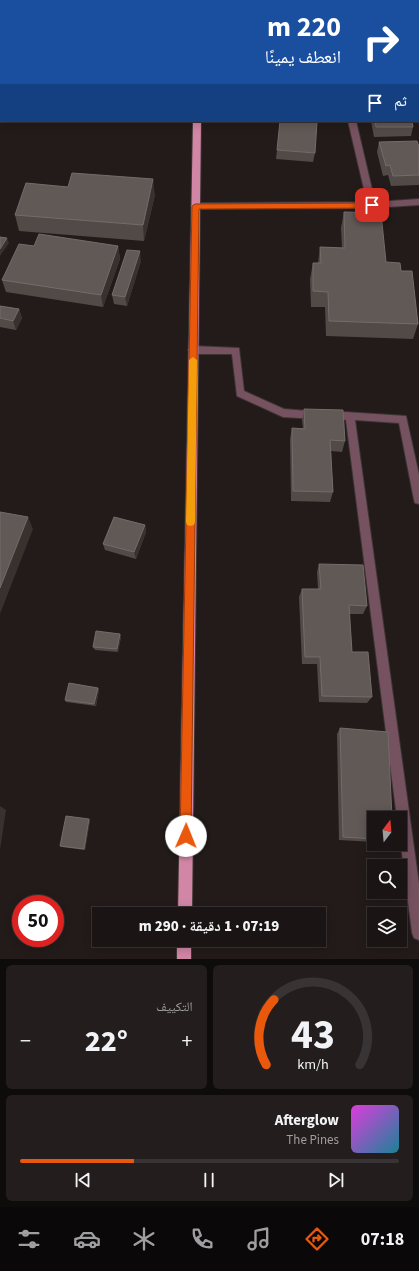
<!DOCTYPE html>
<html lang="ar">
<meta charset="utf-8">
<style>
body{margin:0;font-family:"Source Sans 3","Noto Naskh Arabic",sans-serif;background:#231d1d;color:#f1f3f6;direction:rtl;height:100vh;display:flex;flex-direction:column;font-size:15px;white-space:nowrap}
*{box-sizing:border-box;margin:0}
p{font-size:13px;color:#9f9ea0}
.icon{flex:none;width:22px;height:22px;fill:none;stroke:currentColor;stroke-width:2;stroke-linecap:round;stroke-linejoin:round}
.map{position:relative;height:959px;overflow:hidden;direction:ltr}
.panel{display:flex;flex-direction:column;gap:6px;padding:6px;background:#0e0b0b;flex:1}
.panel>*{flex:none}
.banner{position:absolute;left:0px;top:0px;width:419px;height:122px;box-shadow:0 2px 10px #0003,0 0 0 1px #383334;direction:rtl;background:#1a4fa0;color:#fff;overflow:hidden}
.needle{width:26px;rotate:16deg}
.tools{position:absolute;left:367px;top:811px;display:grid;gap:8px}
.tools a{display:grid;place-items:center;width:40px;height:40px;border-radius:0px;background:#1a1414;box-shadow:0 2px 10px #0003,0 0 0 1px #383334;font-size:20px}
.speed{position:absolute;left:12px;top:895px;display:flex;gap:8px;font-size:20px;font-weight:700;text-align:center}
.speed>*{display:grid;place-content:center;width:52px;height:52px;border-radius:50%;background:#1a1414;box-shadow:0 2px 10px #0003,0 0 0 1px #383334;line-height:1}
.speed .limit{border:6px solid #d22;background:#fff;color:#111}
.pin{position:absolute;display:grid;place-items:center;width:34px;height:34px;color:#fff;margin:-17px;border-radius:8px;box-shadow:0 2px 6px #0006}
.me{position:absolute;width:44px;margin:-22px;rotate:1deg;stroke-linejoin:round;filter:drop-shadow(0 0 3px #0008)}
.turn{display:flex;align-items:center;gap:14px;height:84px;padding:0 12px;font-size:18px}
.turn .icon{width:52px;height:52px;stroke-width:2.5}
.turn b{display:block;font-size:28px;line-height:34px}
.then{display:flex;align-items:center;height:38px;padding:0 12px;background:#0003;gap:8px;font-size:15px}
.big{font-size:30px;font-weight:800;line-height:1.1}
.panel .tile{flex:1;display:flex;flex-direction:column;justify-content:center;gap:6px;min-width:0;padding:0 14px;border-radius:6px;background:#231d1d}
.panel .dial{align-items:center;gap:0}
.dial svg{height:104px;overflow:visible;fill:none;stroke:#383334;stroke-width:7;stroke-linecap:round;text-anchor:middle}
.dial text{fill:#f1f3f6;stroke:none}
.song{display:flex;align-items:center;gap:12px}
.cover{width:48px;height:48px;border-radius:6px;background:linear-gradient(135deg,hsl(300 70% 55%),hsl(190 70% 35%))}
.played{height:4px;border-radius:2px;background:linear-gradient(90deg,#ea580c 30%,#383334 30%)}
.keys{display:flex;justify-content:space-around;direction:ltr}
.heat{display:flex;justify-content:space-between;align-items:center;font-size:22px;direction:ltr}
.panel .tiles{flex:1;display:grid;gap:6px;grid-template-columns:1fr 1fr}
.tile:last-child{grid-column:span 2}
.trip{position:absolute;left:92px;top:907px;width:234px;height:40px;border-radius:0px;background:#1a1414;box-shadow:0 2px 10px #0003,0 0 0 1px #383334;font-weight:800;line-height:40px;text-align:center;direction:rtl}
.menu{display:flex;height:64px;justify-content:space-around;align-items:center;background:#0a0808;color:#9f9ea0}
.menu .icon{width:28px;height:28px}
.menu .on{color:#ea580c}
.menu b{font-size:18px;color:#f1f3f6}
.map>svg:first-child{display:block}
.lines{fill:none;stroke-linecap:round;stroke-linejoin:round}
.minor-casing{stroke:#3c3534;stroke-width:2}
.major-casing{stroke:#3c3534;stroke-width:2}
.minor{fill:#765260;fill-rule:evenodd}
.major{fill:#d286a5;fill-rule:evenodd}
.wall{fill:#514a47}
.shaded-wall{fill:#38312e}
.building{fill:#605956;stroke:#736c6a}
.route{fill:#ea580c;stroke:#983908}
.slow{fill:#f59e0b}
</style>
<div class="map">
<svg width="419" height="959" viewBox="0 0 419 959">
<rect width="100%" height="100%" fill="#221b1a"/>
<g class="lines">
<defs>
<path id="minor" d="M46,0H52V1H46Z
M329,0H335V1H329Z
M348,121H356L375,202L419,199V205L372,208L195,209L191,206L195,203L367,202Z
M193,346L239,348L244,391L284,409L320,412L322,415L320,418L317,419L283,417L237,396L232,354H193L188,350Z
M345,412L406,416L419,475V504L415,503L414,500L399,423L355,420L419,884V940L414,938L412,933L400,838V818H397L346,420L342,419L340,416L342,413Z"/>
<path id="major" d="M196,0H202V1H196Z
M193,121H201L192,914H178Z
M177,940H191V959H177Z"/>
</defs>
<use href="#minor" class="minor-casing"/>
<use href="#major" class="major-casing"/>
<use href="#minor" class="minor"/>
<use href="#major" class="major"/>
</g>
<path class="wall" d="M371,121H412L413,127L411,136L374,137Z
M379,142L419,147V185L391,186L388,175L383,176L377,152Z
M277,150L315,153L313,162L276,159Z
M155,195L144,241L19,231L15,215Z
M344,212L386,262L401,271L418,324L413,339L326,336L325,307H311L310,279L313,263H318L320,247L342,248L341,228Z
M34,246H118L120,259L103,307L6,292L2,280Z
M141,261L127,306L114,304L112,295Z
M0,306L19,309L22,318L16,330L0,327Z
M304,409L345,441L342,452L331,451L333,492L330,502L291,501L290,439L292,428H303L302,420Z
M145,525L146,532L136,559L105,550L103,544Z
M319,564L367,606L363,614H349L352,652L372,697L367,703L319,702L317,664H302L299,597L302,589H318L317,572Z
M120,634L121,637L118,652L95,650L93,647Z
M98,688L99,690L96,706L66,702L65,700Z
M340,728L374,818V842L339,840L337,734Z
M89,819L90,820L85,850L62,847L60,846Z"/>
<path class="shaded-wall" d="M153,179L155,195L144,241L143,225Z
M7,238L9,243L0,256V249Z
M118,246L120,259L103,307L101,295Z
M140,251L141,261L127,306L125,297Z
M19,309L22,318L16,330L13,321Z
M28,517L33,529L0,614V588Z
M145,525L146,532L136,559L134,552Z
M120,634L121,637L118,652L117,649Z
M98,688L99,690L96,706L94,704Z
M0,806L6,810L0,850Z
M89,819L90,820L85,850L84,849Z"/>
<path class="building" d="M285,0H319V1H284Z
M280,121H305L317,122L315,153L277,150Z
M375,121H412L413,127H376Z
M417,141L419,147V175L393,176L390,165L386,166L379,142Z
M72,173L153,179L143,225L15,215L26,183L68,187Z
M344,212L381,213L386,262L400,263L401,271H412L418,324L329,321L328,292L313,291V263H321L320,247L345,248Z
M39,234L118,246L101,295L2,280L19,244L34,246Z
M0,237L7,238L0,249Z
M127,250L140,251L125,297L112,295Z
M0,306L19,309L13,321L0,318Z
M304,409L343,410L345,441L330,440L333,492L293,491L292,428L305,429Z
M0,512L28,517L0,588Z
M114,517L145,525L134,552L103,544Z
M319,564L363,565L367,606L349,605L352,652H368L372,697L322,696L320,657H305L302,589H321Z
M96,631L120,634L117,649L93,647Z
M69,683L98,688L94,704L65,700Z
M340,728L388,732L392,818H374V839L343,837Z
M66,816L89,819L84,849L60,846Z"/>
<path class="route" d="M372,203L376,205L372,208L199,209L191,836L190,840L186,841L182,840L180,836L192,206L195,204Z"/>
<path class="slow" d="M193,357L197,360L195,522L194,525L190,526L187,525L186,522L189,360Z"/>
</svg>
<div class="tools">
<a><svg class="needle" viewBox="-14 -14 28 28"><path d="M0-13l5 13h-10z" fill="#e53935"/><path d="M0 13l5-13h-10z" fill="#9f9ea0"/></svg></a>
<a><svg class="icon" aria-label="search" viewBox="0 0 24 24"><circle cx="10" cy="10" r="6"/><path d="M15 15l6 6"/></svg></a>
<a><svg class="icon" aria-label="layers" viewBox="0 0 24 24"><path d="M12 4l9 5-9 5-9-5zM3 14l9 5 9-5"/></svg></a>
</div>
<div class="speed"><div class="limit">50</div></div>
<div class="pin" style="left:372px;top:205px;background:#d93025"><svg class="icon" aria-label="arrive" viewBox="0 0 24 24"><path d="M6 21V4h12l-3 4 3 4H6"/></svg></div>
<svg class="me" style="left:186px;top:836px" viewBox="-20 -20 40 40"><circle r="19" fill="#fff"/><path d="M0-13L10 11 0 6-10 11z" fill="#ea580c"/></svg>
<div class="trip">07:19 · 1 دقيقة · 290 m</div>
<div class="banner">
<div class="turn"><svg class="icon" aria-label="right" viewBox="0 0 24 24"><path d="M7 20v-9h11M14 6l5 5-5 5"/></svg><div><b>220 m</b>انعطف يمينًا</div></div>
<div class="then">ثم<svg class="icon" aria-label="arrive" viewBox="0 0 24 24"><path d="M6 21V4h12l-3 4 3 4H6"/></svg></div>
</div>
</div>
<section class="panel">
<div class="tiles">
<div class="tile dial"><svg viewBox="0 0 100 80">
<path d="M14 69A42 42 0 1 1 86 69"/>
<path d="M14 69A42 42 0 0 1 20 19" stroke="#ea580c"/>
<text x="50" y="56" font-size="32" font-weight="700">43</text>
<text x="50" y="72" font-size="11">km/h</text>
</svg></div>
<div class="tile"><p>التكييف</p>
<div class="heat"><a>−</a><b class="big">22°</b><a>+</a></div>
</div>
<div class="tile">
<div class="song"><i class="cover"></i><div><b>Afterglow</b><p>The Pines</p></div></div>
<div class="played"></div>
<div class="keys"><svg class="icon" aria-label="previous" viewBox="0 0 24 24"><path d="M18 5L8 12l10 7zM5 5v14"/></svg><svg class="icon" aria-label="pause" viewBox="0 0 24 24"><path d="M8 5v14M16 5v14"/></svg><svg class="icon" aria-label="next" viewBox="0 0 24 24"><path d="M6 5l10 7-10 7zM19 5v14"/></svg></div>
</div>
</div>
</section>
<nav class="menu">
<b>07:18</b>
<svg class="icon on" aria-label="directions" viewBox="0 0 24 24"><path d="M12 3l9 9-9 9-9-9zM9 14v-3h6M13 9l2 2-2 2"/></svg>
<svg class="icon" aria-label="music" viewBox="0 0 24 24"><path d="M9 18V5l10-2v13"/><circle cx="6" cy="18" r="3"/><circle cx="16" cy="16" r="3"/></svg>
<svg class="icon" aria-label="phone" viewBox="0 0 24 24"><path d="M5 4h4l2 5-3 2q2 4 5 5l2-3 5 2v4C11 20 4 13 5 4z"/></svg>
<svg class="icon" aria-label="climate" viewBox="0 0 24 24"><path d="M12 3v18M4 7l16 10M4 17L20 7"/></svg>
<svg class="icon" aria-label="car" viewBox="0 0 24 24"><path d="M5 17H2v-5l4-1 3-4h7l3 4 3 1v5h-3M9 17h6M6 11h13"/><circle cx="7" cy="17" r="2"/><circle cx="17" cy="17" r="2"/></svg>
<svg class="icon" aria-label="filters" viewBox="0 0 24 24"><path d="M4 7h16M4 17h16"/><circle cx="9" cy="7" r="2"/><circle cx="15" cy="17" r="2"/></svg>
</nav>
